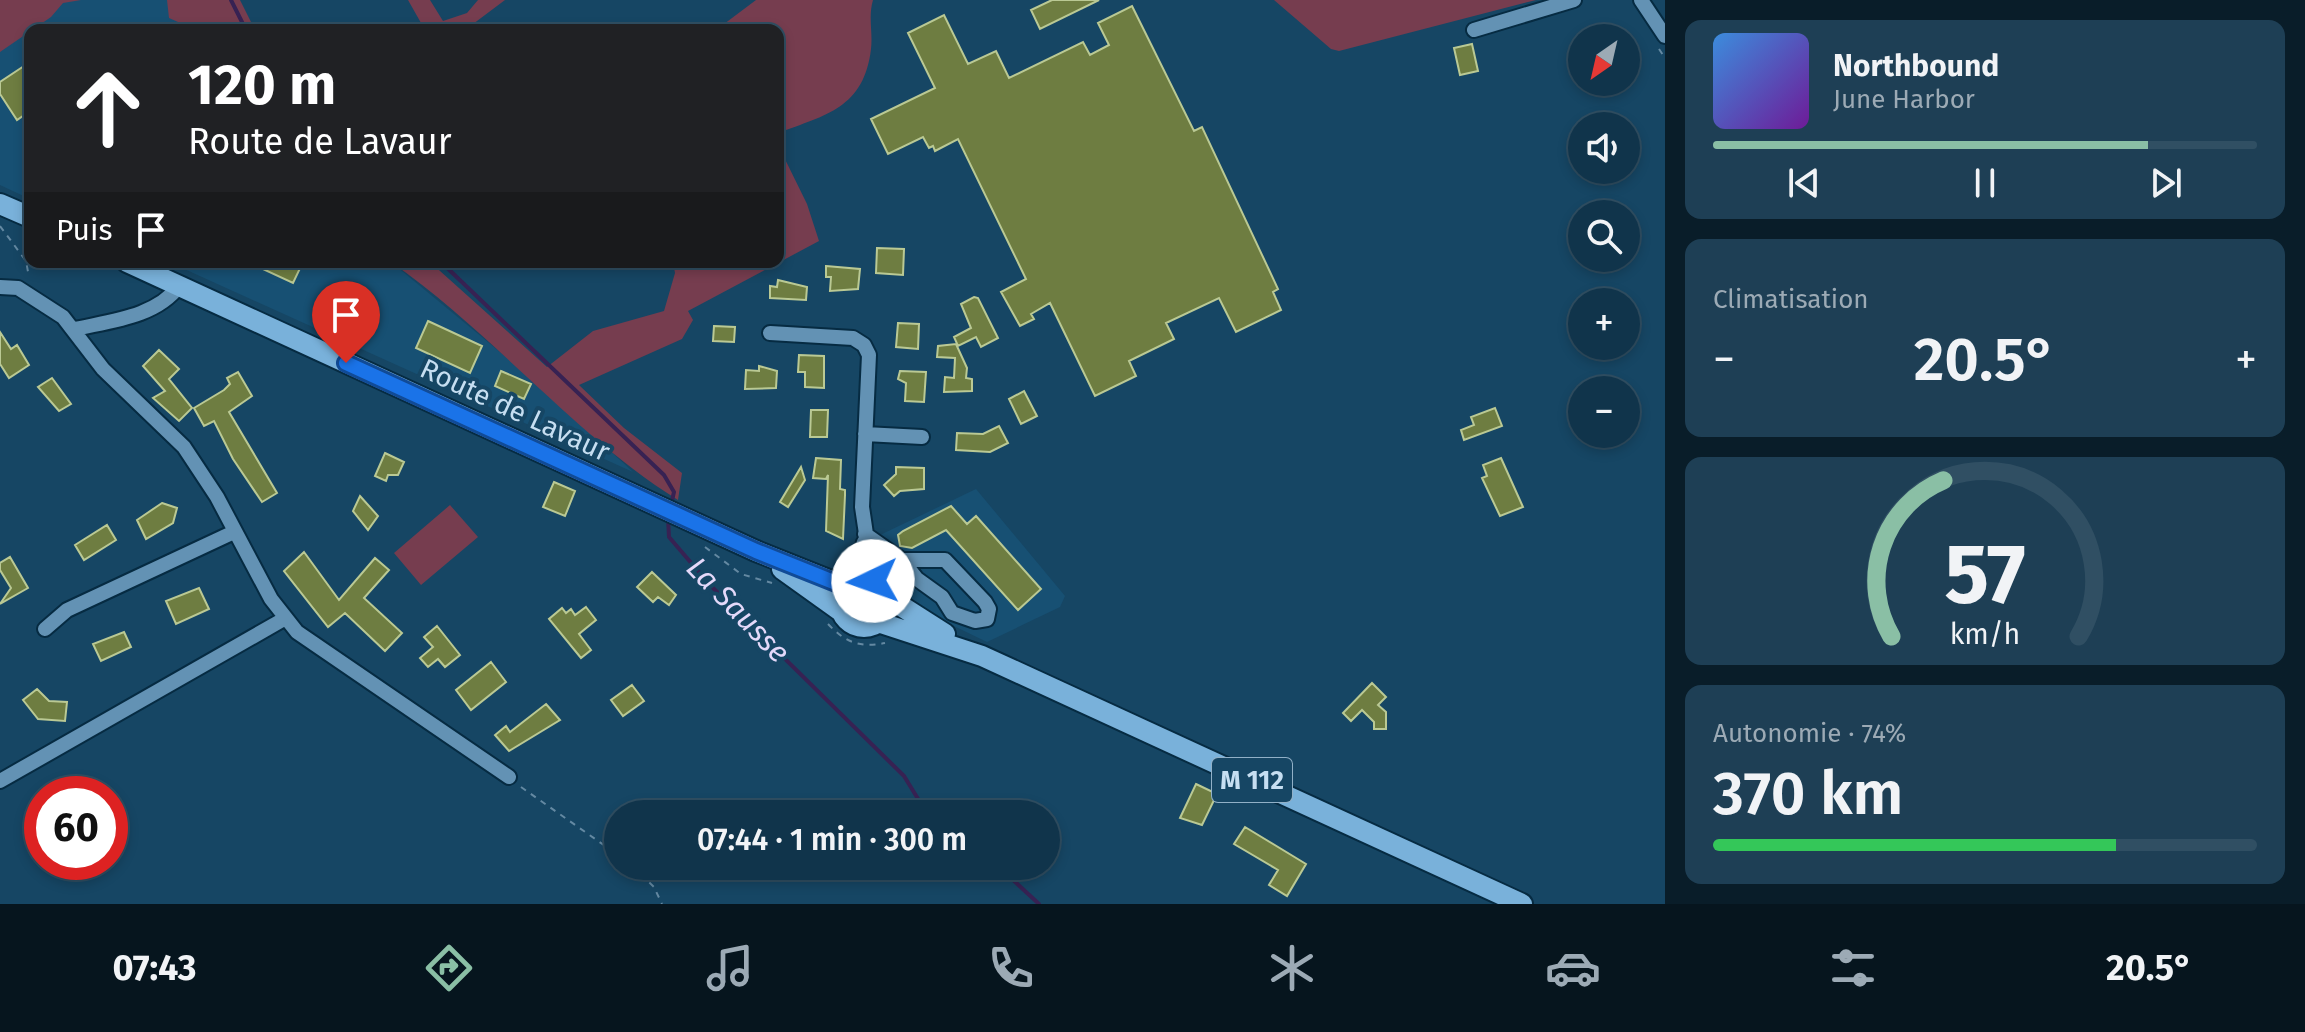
<!DOCTYPE html>
<html lang="fr">
<meta charset="utf-8">
<style>
body{margin:0;font-family:"Fira Sans",sans-serif;background:#1e3f55;color:#f1f3f6;height:100vh;display:flex;flex-direction:column;font-size:30px;white-space:nowrap}
*{box-sizing:border-box;margin:0}
p{font-size:26px;color:#9caab5}
.icon{flex:none;width:44px;height:44px;fill:none;stroke:currentColor;stroke-width:2;stroke-linecap:round;stroke-linejoin:round}
.map{position:relative;flex:1;overflow:hidden}
.drawer{display:flex;flex-direction:column;gap:20px;padding:20px;background:#091d29;width:640px}
.drawer>*{flex:none}
.top-card{position:absolute;left:24px;top:24px;width:760px;height:244px;border-radius:16px;box-shadow:0 4px 12px #0003,0 0 0 2px #304f63;background:#202124;color:#fff;overflow:hidden}
.needle{width:52px;rotate:214deg}
.buttons{position:absolute;left:1568px;top:24px;display:grid;gap:16px}
.buttons a{display:grid;place-items:center;width:72px;height:72px;border-radius:50%;background:#10344b;box-shadow:0 4px 12px #0003,0 0 0 2px #304f63;font-size:40px}
.speed{position:absolute;left:24px;top:776px;display:flex;gap:16px;font-size:40px;font-weight:700;text-align:center}
.speed>*{display:grid;place-content:center;width:104px;height:104px;border-radius:50%;background:#10344b;box-shadow:0 4px 12px #0003,0 0 0 2px #304f63;line-height:1}
.speed .limit{border:12px solid #d22;background:#fff;color:#111}
.pin{position:absolute;display:grid;place-items:center;width:68px;height:68px;color:#fff;margin:-82px -34px;border-radius:50% 50% 50% 0;rotate:-45deg;box-shadow:0 0 8px #0007}
.pin .icon{rotate:45deg}
.me{position:absolute;width:88px;margin:-44px;rotate:267deg;stroke-linejoin:round;filter:drop-shadow(0 0 6px #0008)}
.turn{display:flex;align-items:center;gap:28px;height:168px;padding:0 32px;font-size:36px}
.turn .icon{width:104px;height:104px;stroke-width:2.5}
.turn b{display:block;font-size:56px;line-height:68px}
.then{display:flex;align-items:center;height:76px;padding:0 32px;background:#0003;gap:16px;font-size:30px}
.big{font-size:60px;font-weight:600;line-height:1.1}
.drawer .widget{flex:1;display:flex;flex-direction:column;justify-content:center;gap:12px;min-width:0;padding:0 28px;border-radius:16px;background:#1e3f55}
.drawer .dial{align-items:center;gap:0}
.dial svg{height:208px;overflow:visible;fill:none;stroke:#304f63;stroke-width:7;stroke-linecap:round;text-anchor:middle}
.dial text{fill:#f1f3f6;stroke:none}
.song{display:flex;align-items:center;gap:24px}
.cover{width:96px;height:96px;border-radius:12px;background:linear-gradient(135deg,hsl(210 70% 55%),hsl(280 70% 35%))}
.played{height:8px;border-radius:4px;background:linear-gradient(90deg,#8abfa5 80%,#304f63 80%)}
.keys{display:flex;justify-content:space-around;direction:ltr}
.heat{display:flex;justify-content:space-between;align-items:center;font-size:44px;direction:ltr}
.charge{height:12px;border-radius:6px;background:linear-gradient(90deg,#34c759 74%,#304f63 0)}
.trip{position:absolute;left:604px;top:800px;width:456px;height:80px;border-radius:40px;background:#10344b;box-shadow:0 4px 12px #0003,0 0 0 2px #304f63;font-weight:600;line-height:80px;text-align:center}
.dock{display:flex;height:128px;justify-content:space-around;align-items:center;background:#06151e;color:#9caab5}
.dock .icon{width:56px;height:56px}
.dock .selected{color:#8abfa5}
.dock b{font-size:36px;color:#f1f3f6}
main{display:flex;flex:1;min-height:0}
.map>svg:first-child{display:block}
.built{fill:#175073}
.green{fill:#763d4f}
.lines{fill:none;stroke-linecap:round;stroke-linejoin:round}
.stream{stroke:#372253;stroke-width:4}
.building{fill:#6e7d41;stroke:#bac994;stroke-width:2}
.minor-casing{stroke:#062b42;stroke-width:18}
.major-casing{stroke:#062b42;stroke-width:24}
.path{stroke:#6489a2;stroke-width:2;stroke-dasharray:6 6;stroke-linecap:butt}
.minor{stroke:#6392b4;stroke-width:14}
.major{stroke:#79b1da;stroke-width:20}
.route-casing{stroke:#114b97;stroke-width:20}
.route{stroke:#1a73e8;stroke-width:14}
.labels{text-anchor:middle;dominant-baseline:central;stroke-width:8;stroke-linejoin:round;paint-order:stroke}
.shield{fill:#164664;stroke:#91b0c7;stroke-width:2}
.shield-label{font-size:26px;font-weight:bold;fill:#c6def1}
.street-label{font-size:28px;fill:#c6def1;stroke:#164664}
.water-label{font-size:30px;font-style:italic;fill:#e4d9fa;stroke:#164664}
</style>
<main>
<div class="map">
<svg width="1665" height="904" viewBox="0 0 1665 904">
<rect width="100%" height="100%" fill="#164664"/>
<path class="built" d="M38,0H205L219,30H30V199L0,185V24Z
M169,262H391L535,381L633,472Z
M976,489L1065,596L1060,607L987,642L900,600L892,585L879,573L877,565L878,536Z"/>
<path class="green" d="M0,0H81L63,3L51,17L0,52Z
M167,0H240L255,30H205L204,23H193L190,30H175L178,22L169,18Z
M408,0H430L443,21L467,13L478,0H505L465,30H425Z
M756,0H873C868,17 873,32 871,49C864,108 826,115 778,133V30H716Z
M1274,0H1536L1339,51L1331,49Z
M778,145L807,204L819,241L688,311L693,320L682,339L579,385L624,428L682,473L678,500C573,434 493,333 391,262H430L547,367L593,331L664,311L675,273L673,262H778Z
M450,505L478,537L421,585L394,553Z"/>
<g class="lines">
<path class="stream" d="M231,0L246,30
M441,262L664,475L674,492L671,505
M668,518L669,537L710,585L904,776L923,807L933,814
M998,866L1039,904"/>
</g>
<path class="building" d="M1052,0H1099L1040,29L1031,10Z
M1132,6L1194,131L1202,127L1278,289L1273,292L1281,310L1236,332L1219,298L1166,323L1174,339L1129,361L1136,376L1095,396L1050,303L1031,314L1034,319L1020,326L1001,292L1026,279L958,139L935,151L933,146L929,148L923,137L888,154L871,119L935,88L908,33L944,15L968,64L996,51L1009,78L1083,42L1090,55L1109,45L1098,23Z
M1472,44L1478,71L1460,75L1454,48Z
M30,62V111L17,120L0,94V82Z
M877,248L904,249L903,275L876,273Z
M248,262H303L293,283Z
M826,266L860,269L858,289L830,291L831,277H826Z
M778,280L807,287L806,300L770,298V286L777,287Z
M974,297L978,298L998,338L981,347L976,337L958,346L954,337L971,328L961,304Z
M428,321L482,346L470,373L416,348Z
M898,323L919,324L918,349L896,347Z
M714,326L735,327L734,342L713,341Z
M0,332L11,349L17,345L29,365L9,378L0,364Z
M956,344L967,368L966,378L972,379V391L944,392L945,377L954,378L955,358L937,357L938,346Z
M159,350L179,369L169,379L192,408L179,421L153,398L165,391L143,366Z
M799,355L824,356V388L805,387V372H798Z
M759,366L777,371L776,388L745,389L746,370L759,371Z
M501,371L531,384L524,399L495,386Z
M900,371L926,372L924,402L905,401L906,383L898,379Z
M238,372L252,396L229,412L277,493L262,502L233,459L214,421L204,426L194,408L224,390L230,384L227,378Z
M52,378L71,404L59,411L38,387Z
M1024,391L1037,416L1021,424L1009,399Z
M1495,408L1502,426L1464,440L1461,430L1474,425L1471,417Z
M811,410H828L827,437H810Z
M999,426L1008,443L990,452L956,450L957,433L983,434Z
M385,453L404,462L398,475H388L386,481L375,476Z
M816,458L841,460L840,489L845,490V495L843,539L826,531L828,475L826,479L813,478Z
M1501,458L1523,507L1500,516L1482,478L1487,476L1483,465Z
M801,467L805,480L788,507L780,502Z
M896,467L924,468V489L900,491L894,496L884,485L896,474Z
M554,482L575,491L565,516L543,507Z
M360,496L378,516L368,530L353,511Z
M162,503L177,508L173,523L146,539L137,520Z
M951,506L967,524L976,516L1041,589L1018,610L946,530L912,548L900,546L898,535L903,531Z
M107,525L116,540L84,560L75,545Z
M304,552L339,600L375,558L389,570L364,598L402,633L385,651L345,613L328,627L284,571Z
M10,557L28,588L0,604L11,588L0,570V563Z
M652,572L676,595L669,605L658,597L653,602L637,587Z
M199,588L209,609L176,624L166,601Z
M586,607L596,620L579,634L591,650L581,658L549,619L562,608L566,613L571,609L575,615Z
M437,626L460,655L445,667L438,659L428,667L420,658L433,647L424,637Z
M124,632L131,647L101,661L93,644Z
M491,662L506,682L471,710L456,690Z
M1372,683L1386,697L1378,705L1386,712V729H1374V722L1362,710L1351,721L1343,713Z
M632,685L644,701L623,716L611,700Z
M37,689L49,701L67,702L65,721L38,719L23,700Z
M546,704L560,720L509,751L495,735L506,726L510,732Z
M1196,784L1217,794L1202,825L1180,818Z
M1245,827L1306,864L1287,896L1269,885L1278,870L1234,844Z"/>
<g class="lines">
<defs>
<path id="minor" d="M1641,0L1665,36
M1474,30L1574,0
M0,287L18,288L63,317L103,369L184,447L217,497L271,599L297,632L509,777
M75,329C110,321 156,317 179,286
M770,333L853,338L864,345L869,355L862,507L873,581
M865,434L922,437
M865,534L902,560L917,579L942,597L952,613L975,621L987,619L989,609L985,602L945,560H902
M852,582L864,542
M45,629L67,610L234,532
M0,781L284,619"/>
<path id="major" d="M0,204L30,217
M127,262L756,551L846,587
M782,569L842,612
M840 603a24 24 0 1 1 48 0a24 24 0 1 1-48 0Z
M887,597L945,634
M878,622L982,656L1522,904"/>
</defs>
<use href="#minor" class="minor-casing"/>
<use href="#major" class="major-casing"/>
<path class="path" d="M1659,49L1665,58
M0,226L26,261L29,277
M705,547L741,574L772,583
M828,624C846,643 860,648 885,643
M521,787L618,855
M632,866L654,887L662,904"/>
<use href="#minor" class="minor"/>
<use href="#major" class="major"/>
</g>
<g class="lines">
<defs>
<path id="route" d="M346,363L756,551L846,587L859,579L873,581"/>
</defs>
<use href="#route" class="route-casing"/>
<use href="#route" class="route"/>
</g>
<g class="labels">
<rect class="shield" x="1212" y="758" width="80" height="44" rx="6"/>
<g class="shield-label">
<text x="1252" y="780">M 112</text>
</g>
<g class="street-label">
<text transform="translate(515 410) rotate(25)">Route de Lavaur</text>
</g>
<g class="water-label">
<text transform="translate(738 610) rotate(46)">La Sausse</text>
</g>
</g>
</svg>
<div class="buttons">
<a><svg class="needle" viewBox="-14 -14 28 28"><path d="M0-13l5 13h-10z" fill="#e53935"/><path d="M0 13l5-13h-10z" fill="#9caab5"/></svg></a>
<a><svg class="icon" aria-label="sound" viewBox="0 0 24 24"><path d="M4 9h4l5-4v14l-5-4H4zM17 9q2 3 0 6"/></svg></a>
<a><svg class="icon" aria-label="search" viewBox="0 0 24 24"><circle cx="10" cy="10" r="6"/><path d="M15 15l6 6"/></svg></a>
<a>+</a>
<a>−</a>
</div>
<div class="speed"><div class="limit">60</div></div>
<div class="pin" style="left:346px;top:363px;background:#d93025"><svg class="icon" aria-label="arrive" viewBox="0 0 24 24"><path d="M6 21V4h12l-3 4 3 4H6"/></svg></div>
<svg class="me" style="left:873px;top:581px" viewBox="-20 -20 40 40"><circle r="19" fill="#fff"/><path d="M0-13L10 11 0 6-10 11z" fill="#1a73e8"/></svg>
<div class="trip">07:44 · 1 min · 300 m</div>
<div class="top-card">
<div class="turn"><svg class="icon" aria-label="ahead" viewBox="0 0 24 24"><path d="M12 20V5M6 11l6-6 6 6"/></svg><div><b>120 m</b>Route de Lavaur</div></div>
<div class="then">Puis<svg class="icon" aria-label="arrive" viewBox="0 0 24 24"><path d="M6 21V4h12l-3 4 3 4H6"/></svg></div>
</div>
</div>
<section class="drawer">
<div class="widget">
<div class="song"><i class="cover"></i><div><b>Northbound</b><p>June Harbor</p></div></div>
<div class="played"></div>
<div class="keys"><svg class="icon" aria-label="previous" viewBox="0 0 24 24"><path d="M18 5L8 12l10 7zM5 5v14"/></svg><svg class="icon" aria-label="pause" viewBox="0 0 24 24"><path d="M8 5v14M16 5v14"/></svg><svg class="icon" aria-label="next" viewBox="0 0 24 24"><path d="M6 5l10 7-10 7zM19 5v14"/></svg></div>
</div>
<div class="widget"><p>Climatisation</p>
<div class="heat"><a>−</a><b class="big">20.5°</b><a>+</a></div>
</div>
<div class="widget dial"><svg viewBox="0 0 100 80">
<path d="M14 69A42 42 0 1 1 86 69"/>
<path d="M14 69A42 42 0 0 1 34 9" stroke="#8abfa5"/>
<text x="50" y="56" font-size="32" font-weight="700">57</text>
<text x="50" y="72" font-size="11">km/h</text>
</svg></div>
<div class="widget"><p>Autonomie · 74%</p><b class="big">370 km</b><div class="charge"></div></div>
</section>
</main>
<nav class="dock">
<b>07:43</b>
<svg class="icon selected" aria-label="directions" viewBox="0 0 24 24"><path d="M12 3l9 9-9 9-9-9zM9 14v-3h6M13 9l2 2-2 2"/></svg>
<svg class="icon" aria-label="music" viewBox="0 0 24 24"><path d="M9 18V5l10-2v13"/><circle cx="6" cy="18" r="3"/><circle cx="16" cy="16" r="3"/></svg>
<svg class="icon" aria-label="phone" viewBox="0 0 24 24"><path d="M5 4h4l2 5-3 2q2 4 5 5l2-3 5 2v4C11 20 4 13 5 4z"/></svg>
<svg class="icon" aria-label="climate" viewBox="0 0 24 24"><path d="M12 3v18M4 7l16 10M4 17L20 7"/></svg>
<svg class="icon" aria-label="car" viewBox="0 0 24 24"><path d="M5 17H2v-5l4-1 3-4h7l3 4 3 1v5h-3M9 17h6M6 11h13"/><circle cx="7" cy="17" r="2"/><circle cx="17" cy="17" r="2"/></svg>
<svg class="icon" aria-label="filters" viewBox="0 0 24 24"><path d="M4 7h16M4 17h16"/><circle cx="9" cy="7" r="2"/><circle cx="15" cy="17" r="2"/></svg>
<b>20.5°</b>
</nav>
